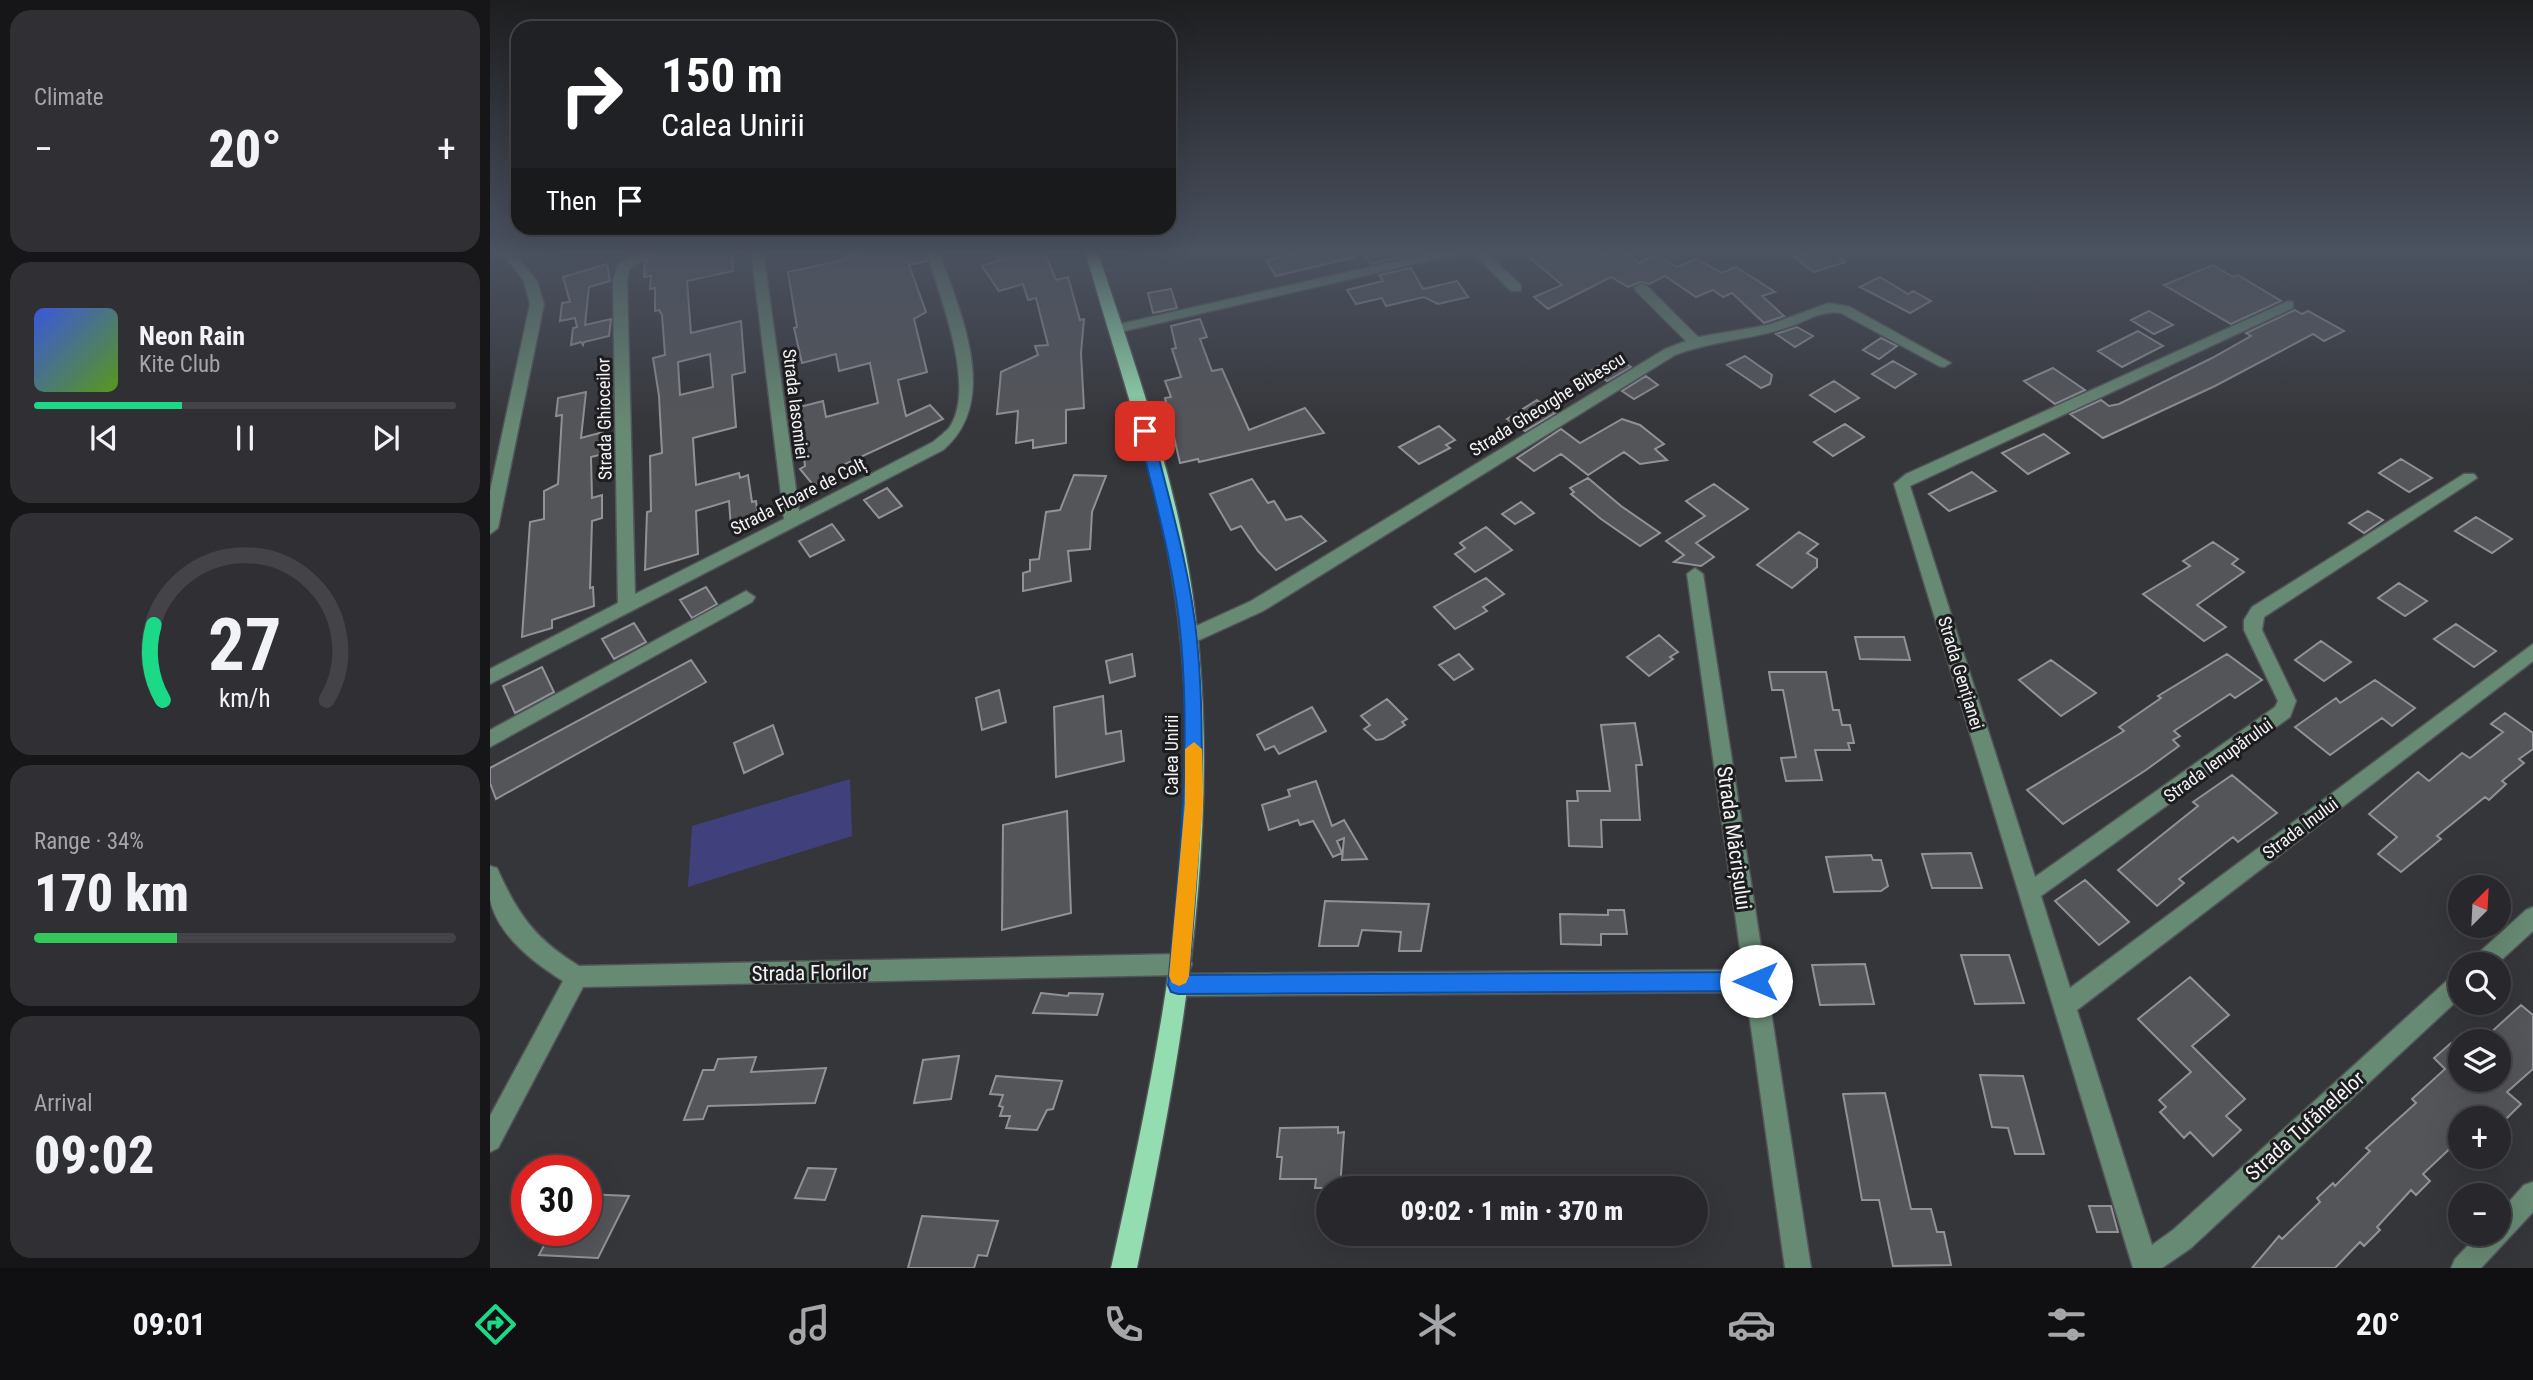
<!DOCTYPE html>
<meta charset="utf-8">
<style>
body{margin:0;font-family:"Roboto Condensed",sans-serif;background:#303034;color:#f1f3f6;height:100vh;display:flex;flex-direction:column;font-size:26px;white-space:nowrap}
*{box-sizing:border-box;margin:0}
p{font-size:23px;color:#a5a6a9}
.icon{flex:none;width:38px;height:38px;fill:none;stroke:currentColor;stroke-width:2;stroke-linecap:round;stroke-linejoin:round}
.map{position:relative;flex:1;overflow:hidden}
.sheet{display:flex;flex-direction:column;gap:10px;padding:10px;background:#161618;width:490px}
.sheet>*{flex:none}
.hud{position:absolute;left:21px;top:21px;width:665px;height:214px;border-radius:21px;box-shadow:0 7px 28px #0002,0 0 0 2px #444448;background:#202124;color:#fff;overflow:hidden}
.needle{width:46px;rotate:24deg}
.tools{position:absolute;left:1958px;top:875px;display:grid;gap:14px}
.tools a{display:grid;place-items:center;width:63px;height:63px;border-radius:50%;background:#28282c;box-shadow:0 7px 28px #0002,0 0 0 2px #444448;font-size:35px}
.speed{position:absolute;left:21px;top:1155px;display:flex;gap:14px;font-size:35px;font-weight:700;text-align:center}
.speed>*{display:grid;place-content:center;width:91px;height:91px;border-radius:50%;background:#28282c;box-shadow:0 7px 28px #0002,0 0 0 2px #444448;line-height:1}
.speed .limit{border:10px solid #d22;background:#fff;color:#111}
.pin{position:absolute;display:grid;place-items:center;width:60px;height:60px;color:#fff;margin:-30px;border-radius:14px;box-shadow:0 4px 10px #0006}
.me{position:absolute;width:77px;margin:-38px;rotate:270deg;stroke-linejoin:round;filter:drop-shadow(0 0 5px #0008)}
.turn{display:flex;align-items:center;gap:24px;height:147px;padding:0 35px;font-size:32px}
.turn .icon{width:91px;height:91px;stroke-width:2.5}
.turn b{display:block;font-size:49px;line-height:60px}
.then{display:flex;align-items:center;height:66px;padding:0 35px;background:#0003;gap:14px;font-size:26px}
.big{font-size:52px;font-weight:800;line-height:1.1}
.sheet .card{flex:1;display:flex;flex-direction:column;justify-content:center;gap:10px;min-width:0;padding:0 24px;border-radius:21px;background:#303034}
.sheet .dial{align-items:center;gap:0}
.dial svg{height:182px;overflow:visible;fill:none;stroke:#444448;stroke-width:7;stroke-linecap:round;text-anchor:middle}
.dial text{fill:#f1f3f6;stroke:none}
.song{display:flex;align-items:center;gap:21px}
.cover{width:84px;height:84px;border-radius:10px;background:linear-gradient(135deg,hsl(230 70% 55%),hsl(90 70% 35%))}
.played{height:7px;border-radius:4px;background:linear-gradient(90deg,#1cd988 35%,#444448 35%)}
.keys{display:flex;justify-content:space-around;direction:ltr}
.heat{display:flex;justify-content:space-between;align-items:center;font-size:38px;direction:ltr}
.charge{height:10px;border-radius:5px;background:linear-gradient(90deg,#34c759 34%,#444448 0)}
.trip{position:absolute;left:826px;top:1176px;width:392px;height:70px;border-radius:35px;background:#28282c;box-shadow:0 7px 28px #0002,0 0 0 2px #444448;font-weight:800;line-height:70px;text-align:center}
.menu{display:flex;height:112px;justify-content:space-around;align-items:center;background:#101012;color:#a5a6a9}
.menu .icon{width:49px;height:49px}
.menu .current{color:#1cd988}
.menu b{font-size:32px;color:#f1f3f6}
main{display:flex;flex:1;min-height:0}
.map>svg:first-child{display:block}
.green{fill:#40417c}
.building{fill:#545559;stroke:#919297;stroke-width:2;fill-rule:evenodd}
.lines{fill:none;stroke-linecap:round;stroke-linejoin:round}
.minor-casing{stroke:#535458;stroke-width:3}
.major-casing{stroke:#535458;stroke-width:3}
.minor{fill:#678a74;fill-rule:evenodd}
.major{fill:#94ddb1;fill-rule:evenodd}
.route{fill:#1a73e8;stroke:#114b97;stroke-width:2}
.slow{fill:#f59e0b}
.labels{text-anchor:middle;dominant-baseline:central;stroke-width:6;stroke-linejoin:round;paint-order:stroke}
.street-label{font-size:18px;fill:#f3f3f6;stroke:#1d1d1f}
.near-street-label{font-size:21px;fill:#f3f3f6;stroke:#1d1d1f}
</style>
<main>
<section class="sheet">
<div class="card"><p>Climate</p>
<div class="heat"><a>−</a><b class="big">20°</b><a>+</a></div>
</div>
<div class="card">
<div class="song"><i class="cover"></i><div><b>Neon Rain</b><p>Kite Club</p></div></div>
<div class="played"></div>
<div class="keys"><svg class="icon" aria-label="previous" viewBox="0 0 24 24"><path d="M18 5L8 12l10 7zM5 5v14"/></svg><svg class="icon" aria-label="pause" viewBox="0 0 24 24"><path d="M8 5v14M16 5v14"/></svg><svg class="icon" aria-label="next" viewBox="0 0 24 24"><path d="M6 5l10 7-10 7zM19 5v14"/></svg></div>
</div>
<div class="card dial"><svg viewBox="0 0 100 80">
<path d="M14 69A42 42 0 1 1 86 69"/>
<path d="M14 69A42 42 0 0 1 10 36" stroke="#1cd988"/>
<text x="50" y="56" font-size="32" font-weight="700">27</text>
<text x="50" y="72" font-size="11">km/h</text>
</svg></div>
<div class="card"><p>Range · 34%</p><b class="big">170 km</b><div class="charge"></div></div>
<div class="card"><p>Arrival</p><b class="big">09:02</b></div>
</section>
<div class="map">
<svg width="2043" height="1268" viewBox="0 0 2043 1268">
<rect width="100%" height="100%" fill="#35363a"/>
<path class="green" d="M360,779L362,836L198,887L202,826Z"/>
<path class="building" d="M171,250H242L243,271L197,281L201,333L251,321L255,372L242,375L246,427L203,438L206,485L249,473L250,478L258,475L262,502L266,501L268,520L241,528L239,501L206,511L208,554L155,570L157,512L161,511L160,456L172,453L169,396L163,358L175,355L172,315L169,310L165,311V288L160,289L161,276L154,277L155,262ZM220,354L223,387L190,395L188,362Z
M382,250H434L437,261L419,265L436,312L424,319L437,372L408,380L416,416L440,405L453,419L353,465L357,469L324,486L310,469L315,466L310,426L304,428L302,409L333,401L336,417L388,403L380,363L349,371L346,354L312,363L304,328L307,327L298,272L357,259L356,256Z
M504,250H554L566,280L578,277L590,320L594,319L591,353L594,408L576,410V443L543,448V440L526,443L528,411L507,414L511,372L548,355L545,346L558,345L546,298L538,300L533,284L509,291L492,266L511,260Z
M816,250H864L865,257L786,276L776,261Z
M871,250H912L915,256L881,264Z
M1031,250H1110L1111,256L1134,250L1149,263L1166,255L1187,267L1206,259L1232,273L1246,267L1285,292L1272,296L1294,316L1274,323L1242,293L1233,297L1223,290L1206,297L1175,276L1159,284L1150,282L1138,287L1121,277L1058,309L1044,297L1072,285Z
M1325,250H1340L1355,262L1324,272L1304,257Z
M117,264L120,281L99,287L95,325L121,319L119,336L94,342L93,345L91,342L81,345L83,328L87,327L85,318L70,321L72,303L80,302L73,277Z
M1723,265L1743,277L1748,275L1791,301L1741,324L1674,285Z
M921,268L933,289L967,281L978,297L948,304L934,297L896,306L892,298L866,304L857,290L893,281L889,275Z
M1390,277L1418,294L1423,291L1441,301L1420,313L1370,287Z
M681,289L687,308L663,313L658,293Z
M1805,310L1812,314L1818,311L1854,331L1834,341L1823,334L1725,386L1613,438L1580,414L1611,400L1619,406L1629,404L1722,358L1761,336L1756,333Z
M1659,311L1683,325L1664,334L1641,320Z
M710,319L717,337L710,339L722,371L732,369L759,430L815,408L834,433L709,462L708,459L690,463L675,398L681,397L675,381L691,377L682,349L686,348L681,326Z
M1307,327L1323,336L1305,347L1286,334Z
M1648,331L1673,346L1632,367L1608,351Z
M1391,338L1407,346L1389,359L1373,350Z
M1255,356L1282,375L1280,384L1271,388L1237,365Z
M1126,357L1141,367L1117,381L1102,370Z
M1403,361L1426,374L1405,388L1382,374Z
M1563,368L1595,390L1565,404L1534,381Z
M1156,376L1168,385L1144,399L1132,391Z
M1344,381L1369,398L1345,412L1320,395Z
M96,392L91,438L113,432V454L101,457L102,498L112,495V518L102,521L100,588L103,587L104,606L62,620V628L32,637L40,522L54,519V491L68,484L72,415L66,416L68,398Z
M1047,400L1065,413L1035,431L1017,419Z
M1132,419L1150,425L1174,444L1165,449L1177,460L1150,464L1134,452L1098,475L1071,454L1044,471L1027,458L1071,429L1090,443Z
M1355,424L1374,437L1343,456L1324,442Z
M949,426L965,440L956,445L960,448L929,464L909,447Z
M1554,434L1579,453L1538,474L1512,453Z
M1911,459L1942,478L1919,492L1889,473Z
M1482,472L1506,491L1459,511L1439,494Z
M584,475L616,476L602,512L600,549L578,551L581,581L533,591V573L540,571V560L549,559L556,512L570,510Z
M1098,478L1131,506L1170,533L1150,546L1111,519L1081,494L1084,492L1080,488Z
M762,479L778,503L784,501L796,520L811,516L836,541L786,570L768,551L751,526L741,530L720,494Z
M1224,484L1258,509L1206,543L1224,557L1211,566L1184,562L1194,555L1176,541L1215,516L1196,501Z
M397,488L412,506L389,518L374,500Z
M1031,502L1044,513L1025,524L1012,514Z
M1878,511L1893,520L1874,533L1859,523Z
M1986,517L2022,539L2002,553L1965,531Z
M342,524L354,540L320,557L309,541Z
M996,527L1022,550L985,572L965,554L975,548L970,543Z
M1309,532L1328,544L1317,553L1327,559V567L1302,588L1267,565Z
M1723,542L1748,559L1742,564L1754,572L1707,605L1736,627L1714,641L1653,594L1700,566L1693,561Z
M996,578L1014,594L993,607L997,611L965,629L944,607Z
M1909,583L1937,601L1915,616L1888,598Z
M216,587L227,604L202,618L190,600Z
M144,623L156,642L124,659L112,639Z
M1966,624L2006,651L1984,667L1944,639Z
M1169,635L1188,652L1180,657L1183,659L1159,676L1137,657Z
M1365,637H1414L1420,660L1370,659Z
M1831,641L1861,662L1834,681L1805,660Z
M642,654L645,676L620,683L616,661Z
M969,654L983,669L964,680L949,665Z
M1737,654L1772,680L1745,698L1740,694L1684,731L1690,736L1683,740L1689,746L1656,770L1573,824L1537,790L1634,731L1629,727L1671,698L1668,696Z
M201,660L216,682L6,799L0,783V768Z
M1561,660L1606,693L1571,716L1529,680Z
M52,667L64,692L25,713L13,686Z
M1279,672H1336L1343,710H1349L1352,725H1360L1364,743H1358L1360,750H1325L1332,780L1296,781L1291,758L1306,757L1293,690H1282Z
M1885,680L1925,708L1902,726L1892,718L1840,755L1805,727L1846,698L1850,703Z
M509,690L516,722L492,730L486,698Z
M613,696L616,734L631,731L634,761L566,777L564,707Z
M897,699L917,719L912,722L915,725L893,739L886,740L874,729L880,725L871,716Z
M822,707L836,731L789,754L784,746L775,750L767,735Z
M2015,713L2043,733V749L2029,759L2034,763L2012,781L2016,784L1999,800L1995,797L1947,836L1951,839L1911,872L1888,854L1907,837L1879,814L1928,772L1939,781L1972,753L1980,758L2013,732L2001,724Z
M1145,723L1152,765H1146L1150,820H1111L1112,847L1079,846L1077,801H1088L1087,791H1120L1111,725Z
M283,725L293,754L254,773L244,743Z
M1742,775L1787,813L1748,842L1743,837L1689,879L1694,883L1667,906L1628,870L1708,806L1703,802Z
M826,781L842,826L854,820L877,859L852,860L854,838L847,841L852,853L843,857L823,821L810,825L808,820L779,830L772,805L800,796L798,790Z
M577,811L581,913L512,930L513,825Z
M1481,853L1492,888H1442L1432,854Z
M1381,855L1383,860H1391L1398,886L1391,891L1344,892L1336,857Z
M1595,880L1639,922L1609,945L1565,901Z
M835,901L939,904L931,951H909L911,932L872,930L868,946H829Z
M1118,910H1134L1137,934H1111V945L1071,944L1070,914L1118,915Z
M1471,955H1519L1534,1003L1485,1004Z
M1375,964L1384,1004L1330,1005L1322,965Z
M1700,977L1739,1015L1702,1046L1755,1099L1736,1116L1751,1130L1723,1156L1700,1132L1694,1138L1670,1112L1676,1107L1669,1100L1701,1072L1648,1019Z
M551,993L578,996L579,993L613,994L607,1015L543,1013Z
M2031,1005L2043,1015V1069L2017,1092L2031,1104L2017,1118H1970V1139L1933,1174L1940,1181L1926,1195L1921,1190L1887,1227L1890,1230L1874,1246L1870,1242L1845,1268H1762L1789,1236L1792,1239L1830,1202L1827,1198L1843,1183L1845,1186L1880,1151L1876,1148L1926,1103L1922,1099L1955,1069L1944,1058L1961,1043L1970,1051V1080H2009V1041L1998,1035Z
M469,1056L461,1099L424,1103L433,1060Z
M266,1057L261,1072L336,1068L325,1103L218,1106L213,1119L194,1120L213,1070H224L228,1059Z
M1490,1075L1533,1076L1554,1154H1525L1518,1128L1502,1127Z
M506,1076L572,1081L563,1109L557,1110L547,1130L516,1128L520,1116H510L513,1107L509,1106L513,1095L500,1094Z
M1395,1093L1421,1209H1441L1447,1232H1454L1461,1265L1403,1266L1389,1200H1372L1353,1094Z
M848,1127V1133L854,1132L850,1188H825L826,1179H790L792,1157H787L790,1128Z
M318,1168L346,1169L335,1200L305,1198Z
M96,1194L139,1196L108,1258L49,1255L62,1230H96Z
M1599,1206H1621L1628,1232H1607Z
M432,1216L508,1221L497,1256L488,1255L484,1268H418Z"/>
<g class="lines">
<defs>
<path id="minor" d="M10,250H22L47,281L54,304L8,528L0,534V491L40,304L34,281Z
M154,250H169L139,269L137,281L145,594L294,519L261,250H273L309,511L443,442C448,438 454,433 459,428C488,387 448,292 436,250H448C469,309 512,400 453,450L0,684V669L128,603L123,281L128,264Z
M953,250H975L969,254L626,333L619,329L626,325Z
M980,250H993L1031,285V291H1021Z
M1151,284L1156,285L1208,337L1278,325L1339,303L1360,307L1461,363L1454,367L1449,366L1351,313C1334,310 1319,319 1304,325C1265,340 1223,340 1185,355L773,611L705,642H693L690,637L693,632L761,601L1175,349L1196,341L1146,291L1144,288Z
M1798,301L1803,302V308L1420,486L1545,877L1785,707L1788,701L1754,630V620L1762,607L1974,474H1984L1987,478L1774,617L1772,630L1806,701L1800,717L1551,896L1580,988L2043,644V661L1587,1010L1662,1245L1683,1230L1962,976L1970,974V998L1701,1248L1672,1268H1643L1404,484L1416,474Z
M1205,568L1213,574L1321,1268H1295L1256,992L688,996L680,993L677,985L680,977L688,975L93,987L8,1148L0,1152V1116L73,981C44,963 7,935 0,899C0,889 0,876 0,866L7,868C28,915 45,939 89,966L691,954L699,957L702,964L699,971L691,974L1253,970L1197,574Z
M256,591L265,597L262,602L0,747V730Z
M2043,907V931L2007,964H1981L1984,957L2036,910Z
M2043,1182V1212L1991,1268H1961L1965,1259L1989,1234H2009V1213L2034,1185Z"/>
<path id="major" d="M595,250H607C644,362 685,475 702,591C735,818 693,1046 647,1268H621C670,1047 720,814 684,587C666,471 626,362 595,250Z"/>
</defs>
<use href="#minor" class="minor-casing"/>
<use href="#major" class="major-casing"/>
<use href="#minor" class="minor"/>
<use href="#major" class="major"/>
</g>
<linearGradient id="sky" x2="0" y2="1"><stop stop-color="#1d1e20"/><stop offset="0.59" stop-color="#4b5260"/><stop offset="1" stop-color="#4b5260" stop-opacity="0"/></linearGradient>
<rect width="2043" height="427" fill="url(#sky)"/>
<path class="route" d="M655,427L662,431C679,500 700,569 707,640C718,752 708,863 699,975L1266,972L1273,975L1276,981L1273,988L1266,991L688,994L681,992L678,985C689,869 701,756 691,640C685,569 665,500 648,431Z"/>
<path class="slow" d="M704,742L712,749L713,803L699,976L696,983L689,986L682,983L679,976L695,803V749Z"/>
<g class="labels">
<g class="street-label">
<text transform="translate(306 404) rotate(83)">Strada Iasomiei</text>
<text transform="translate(1057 404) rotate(-32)">Strada Gheorghe Bibescu</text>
<text transform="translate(114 419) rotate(-91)">Strada Ghioceilor</text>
<text transform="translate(308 496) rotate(-27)">Strada Floare de Colț</text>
<text transform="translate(1471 673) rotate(73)">Strada Gențianei</text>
<text transform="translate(681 755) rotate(-90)">Calea Unirii</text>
<text transform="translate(1728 760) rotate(-36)">Strada Ienupărului</text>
<text transform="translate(1810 828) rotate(-37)">Strada Inului</text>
</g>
<g class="near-street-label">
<text transform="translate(1244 838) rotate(82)">Strada Măcrișului</text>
<text transform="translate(320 973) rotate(-1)">Strada Florilor</text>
<text transform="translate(1815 1126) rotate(-42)">Strada Tufănelelor</text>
</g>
</g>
</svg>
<div class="tools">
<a><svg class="needle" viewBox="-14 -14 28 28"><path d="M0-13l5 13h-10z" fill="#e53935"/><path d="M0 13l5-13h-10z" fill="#a5a6a9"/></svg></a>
<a><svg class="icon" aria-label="search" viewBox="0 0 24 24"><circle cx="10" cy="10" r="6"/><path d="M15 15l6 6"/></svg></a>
<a><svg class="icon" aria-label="layers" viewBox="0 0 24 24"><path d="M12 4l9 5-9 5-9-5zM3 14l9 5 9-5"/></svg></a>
<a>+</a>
<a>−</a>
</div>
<div class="speed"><div class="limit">30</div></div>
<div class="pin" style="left:655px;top:431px;background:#d93025"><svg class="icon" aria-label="arrive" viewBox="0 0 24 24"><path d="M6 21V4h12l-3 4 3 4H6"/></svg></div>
<svg class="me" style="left:1266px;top:981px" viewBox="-20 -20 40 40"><circle r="19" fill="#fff"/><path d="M0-13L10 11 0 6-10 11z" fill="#1a73e8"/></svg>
<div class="trip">09:02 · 1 min · 370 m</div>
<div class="hud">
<div class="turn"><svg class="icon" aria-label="right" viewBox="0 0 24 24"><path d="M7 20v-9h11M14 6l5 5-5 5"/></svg><div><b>150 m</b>Calea Unirii</div></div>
<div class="then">Then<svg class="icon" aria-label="arrive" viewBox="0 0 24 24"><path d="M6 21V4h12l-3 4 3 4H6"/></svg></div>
</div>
</div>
</main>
<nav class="menu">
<b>09:01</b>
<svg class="icon current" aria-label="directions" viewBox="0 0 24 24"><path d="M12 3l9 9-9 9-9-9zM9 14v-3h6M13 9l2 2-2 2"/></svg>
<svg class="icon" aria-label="music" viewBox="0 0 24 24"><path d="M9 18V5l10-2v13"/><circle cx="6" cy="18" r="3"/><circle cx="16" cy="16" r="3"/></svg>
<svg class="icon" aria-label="phone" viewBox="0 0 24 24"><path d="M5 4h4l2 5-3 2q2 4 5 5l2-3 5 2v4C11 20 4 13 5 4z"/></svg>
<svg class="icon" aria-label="climate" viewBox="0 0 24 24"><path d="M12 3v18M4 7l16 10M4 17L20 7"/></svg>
<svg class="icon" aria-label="car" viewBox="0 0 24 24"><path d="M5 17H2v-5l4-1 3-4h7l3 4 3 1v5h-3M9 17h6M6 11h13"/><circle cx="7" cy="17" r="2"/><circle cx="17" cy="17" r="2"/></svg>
<svg class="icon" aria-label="filters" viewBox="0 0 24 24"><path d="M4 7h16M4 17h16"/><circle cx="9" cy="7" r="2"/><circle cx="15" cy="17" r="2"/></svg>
<b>20°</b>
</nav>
